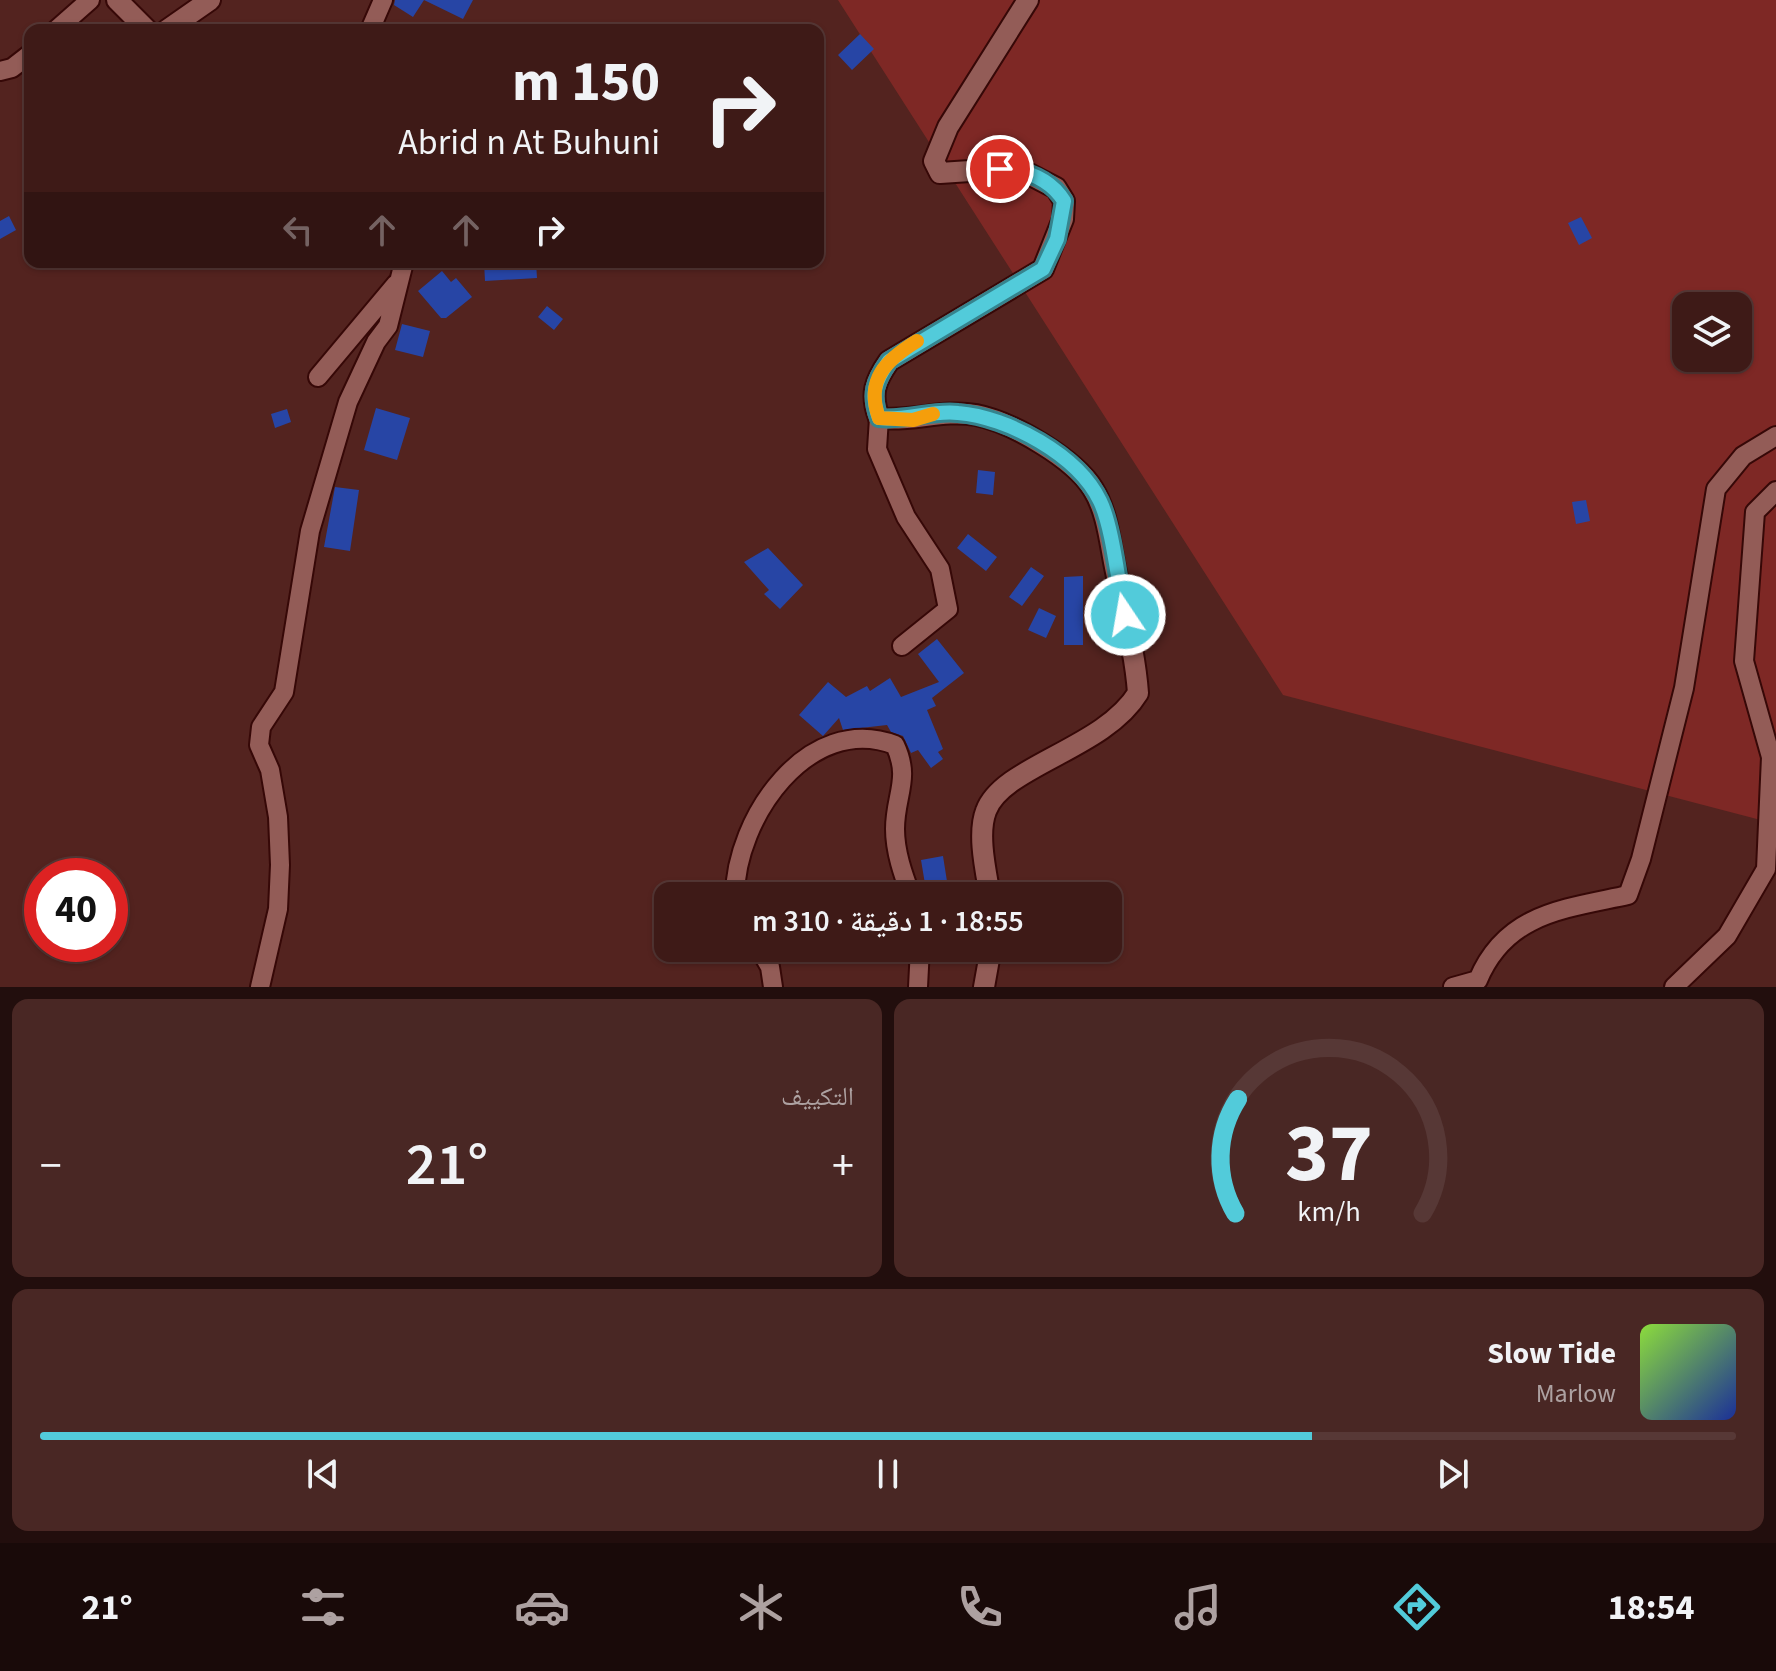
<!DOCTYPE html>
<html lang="ar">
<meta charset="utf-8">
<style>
body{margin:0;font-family:"Source Sans 3","Noto Naskh Arabic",sans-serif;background:#492724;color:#f1f3f6;direction:rtl;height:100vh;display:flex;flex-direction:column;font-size:30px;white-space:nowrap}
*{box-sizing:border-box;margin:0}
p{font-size:26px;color:#ada1a1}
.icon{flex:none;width:44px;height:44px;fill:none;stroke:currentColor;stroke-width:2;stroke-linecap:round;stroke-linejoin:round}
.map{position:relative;height:987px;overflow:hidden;direction:ltr}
.sheet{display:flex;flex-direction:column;gap:12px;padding:12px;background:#220e0d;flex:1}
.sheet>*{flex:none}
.hud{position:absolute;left:24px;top:24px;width:800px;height:244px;border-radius:16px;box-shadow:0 2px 6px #0004,0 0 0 2px #573836;direction:rtl;background:#3e1a17;color:#f1f3f6;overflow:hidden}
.tools{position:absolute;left:1672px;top:292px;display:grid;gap:16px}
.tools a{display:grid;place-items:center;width:80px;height:80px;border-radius:16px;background:#3e1a17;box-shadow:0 2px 6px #0004,0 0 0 2px #573836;font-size:40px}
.speed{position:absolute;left:24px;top:858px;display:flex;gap:16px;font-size:40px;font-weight:700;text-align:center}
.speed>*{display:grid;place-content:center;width:104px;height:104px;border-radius:50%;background:#3e1a17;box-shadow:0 2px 6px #0004,0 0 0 2px #573836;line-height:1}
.speed .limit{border:12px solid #d22;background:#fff;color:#111}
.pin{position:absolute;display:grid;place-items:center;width:68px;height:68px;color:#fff;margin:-34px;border:4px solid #fff;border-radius:50%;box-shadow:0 2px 8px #0007}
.me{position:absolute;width:88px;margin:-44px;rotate:348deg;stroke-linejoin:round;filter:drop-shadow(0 0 6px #0008)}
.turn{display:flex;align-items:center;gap:28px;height:168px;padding:0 32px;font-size:36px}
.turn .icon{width:104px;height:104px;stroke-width:2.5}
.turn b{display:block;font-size:56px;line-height:68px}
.lanes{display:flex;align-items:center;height:76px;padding:0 32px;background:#0003;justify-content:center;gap:40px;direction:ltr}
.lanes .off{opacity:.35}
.big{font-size:60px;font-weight:600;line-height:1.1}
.sheet .card{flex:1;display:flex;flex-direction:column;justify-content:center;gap:12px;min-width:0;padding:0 28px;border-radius:16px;background:#492724}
.sheet .dial{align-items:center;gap:0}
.dial svg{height:208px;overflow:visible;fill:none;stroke:#573836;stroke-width:7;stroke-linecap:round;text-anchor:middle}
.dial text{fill:#f1f3f6;stroke:none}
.song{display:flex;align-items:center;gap:24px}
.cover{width:96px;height:96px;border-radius:12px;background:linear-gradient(135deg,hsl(90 70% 55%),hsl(230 70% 35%))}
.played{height:8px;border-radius:4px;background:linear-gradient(90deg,#52cbda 75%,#573836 75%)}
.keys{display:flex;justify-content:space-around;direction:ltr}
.heat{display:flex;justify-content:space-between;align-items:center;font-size:44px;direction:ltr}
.sheet .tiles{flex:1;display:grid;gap:12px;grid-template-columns:1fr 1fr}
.card:last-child{grid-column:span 2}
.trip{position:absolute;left:654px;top:882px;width:468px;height:80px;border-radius:16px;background:#3e1a17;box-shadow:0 2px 6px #0004,0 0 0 2px #573836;font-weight:600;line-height:80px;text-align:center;direction:rtl}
.tabs{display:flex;height:128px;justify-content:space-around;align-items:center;background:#190a09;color:#ada1a1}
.tabs .icon{width:56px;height:56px}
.tabs .current{color:#52cbda}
.tabs b{font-size:36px;color:#f1f3f6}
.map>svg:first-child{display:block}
.green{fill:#7e2825;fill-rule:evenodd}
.building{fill:#2745a5}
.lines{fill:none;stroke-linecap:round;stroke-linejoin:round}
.minor-casing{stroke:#360807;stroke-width:22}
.tertiary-casing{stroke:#360807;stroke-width:24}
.minor{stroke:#935c57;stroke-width:18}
.tertiary{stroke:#935c57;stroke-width:20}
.route-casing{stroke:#35848e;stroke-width:20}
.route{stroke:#52cbda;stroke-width:14}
.slow{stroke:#f59e0b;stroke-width:14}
</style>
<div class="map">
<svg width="1776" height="987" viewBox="0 0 1776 987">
<rect width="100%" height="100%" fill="#53231f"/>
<path class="green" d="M838,0H1776V824L1283,695ZM1686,306H1738V358H1686Z"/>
<path class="building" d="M395,0H473L463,19L424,0L413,17L394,5Z
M860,34L874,49L852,70L838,55Z
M9,216L16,230L0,239V221Z
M1581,217L1592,238L1579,245L1568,223Z
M484,262H536L537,278L485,281Z
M442,271L451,282L456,278L472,297L446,318H441L418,291Z
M547,306L563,319L554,330L538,317Z
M402,324L430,331L423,357L395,350Z
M376,408L410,418L397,460L364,450Z
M287,409L291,422L275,428L271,414Z
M978,470L995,472L993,495L976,493Z
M335,487L359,490L350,551L324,547Z
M1586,500L1590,521L1576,524L1572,502Z
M968,534L997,557L986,571L957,548Z
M768,548L803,585L780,609L764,594L769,590L744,562Z
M1031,567L1044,576L1022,606L1009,597Z
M1083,576V645H1064V577Z
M1039,608L1056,616L1046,638L1028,630Z
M937,639L964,673L932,698L936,706L927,710L943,749L938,752L943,759L931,768L918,750L911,753L903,736L891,732L887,725L843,730L839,718L823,736L799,715L828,682L846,697L867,686L870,691L890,678L901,697L939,682L918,654Z
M943,856L949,894L927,896L921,860Z"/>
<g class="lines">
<defs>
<path id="minor" d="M56,30L90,0
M370,30L383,0
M0,71L12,68L30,54
M318,377L396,284
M879,418L877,449L906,517L940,569L948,609L902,646
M735,896C735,819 808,712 895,745C911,779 895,795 895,829C895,852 903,874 911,896
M759,948L770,967L773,987
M260,987L278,909L280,865L278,817L270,770L259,745L261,727L284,692L310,531L348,402L376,342L388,326L404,262
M918,987L920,948
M1453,987L1478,980C1506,913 1564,909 1628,895L1641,859L1684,688L1716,489L1743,456L1776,436
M1674,987L1727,936L1766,869L1771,757L1744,661L1755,512L1776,491"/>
<path id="tertiary" d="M117,0L147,30
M167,30L210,0
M990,896C986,872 977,834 986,811C1002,766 1104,749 1138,693C1135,652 1124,612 1116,572C1110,545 1108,513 1093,489C1075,459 1012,422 976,415C942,409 913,422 879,418C870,394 875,381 889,361L1043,269L1063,219L1064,201L1056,188L1029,174L1000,169L940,173L934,161L948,127L1028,0
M984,987L991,948"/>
</defs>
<use href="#minor" class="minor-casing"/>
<use href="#tertiary" class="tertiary-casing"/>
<use href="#minor" class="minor"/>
<use href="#tertiary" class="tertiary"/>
</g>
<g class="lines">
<defs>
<path id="route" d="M1000,169C1026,170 1050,179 1064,201L1057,239L1043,269L889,361C875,381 870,394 879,418C907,421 931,410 958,413C1008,417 1078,455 1100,501C1113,528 1118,584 1125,615"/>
</defs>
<use href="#route" class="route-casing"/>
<use href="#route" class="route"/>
<path class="slow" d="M917,341C886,360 865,380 879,418L913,420L933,414"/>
</g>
</svg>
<div class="tools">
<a><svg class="icon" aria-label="layers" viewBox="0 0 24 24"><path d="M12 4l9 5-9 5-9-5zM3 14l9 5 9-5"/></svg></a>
</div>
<div class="speed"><div class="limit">40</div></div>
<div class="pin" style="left:1000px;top:169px;background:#d93025"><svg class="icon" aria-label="arrive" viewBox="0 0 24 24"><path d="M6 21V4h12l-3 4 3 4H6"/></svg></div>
<svg class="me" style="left:1125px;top:615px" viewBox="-20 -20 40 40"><circle r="17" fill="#52cbda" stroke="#fff" stroke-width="3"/><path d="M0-11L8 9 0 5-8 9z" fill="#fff"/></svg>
<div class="trip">18:55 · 1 دقيقة · 310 m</div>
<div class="hud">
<div class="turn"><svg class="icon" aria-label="right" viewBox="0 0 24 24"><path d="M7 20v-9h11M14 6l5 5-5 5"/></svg><div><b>150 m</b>Abrid n At Buhuni</div></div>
<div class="lanes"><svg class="icon off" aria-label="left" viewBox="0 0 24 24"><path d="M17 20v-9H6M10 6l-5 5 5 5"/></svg><svg class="icon off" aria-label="ahead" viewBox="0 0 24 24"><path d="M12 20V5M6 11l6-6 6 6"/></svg><svg class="icon off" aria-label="ahead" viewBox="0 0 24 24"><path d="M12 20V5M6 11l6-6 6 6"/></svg><svg class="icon" aria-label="right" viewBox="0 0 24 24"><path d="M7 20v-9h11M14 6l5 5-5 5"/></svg></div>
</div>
</div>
<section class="sheet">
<div class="tiles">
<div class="card dial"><svg viewBox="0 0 100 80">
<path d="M14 69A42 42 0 1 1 86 69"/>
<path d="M14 69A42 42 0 0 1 15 25" stroke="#52cbda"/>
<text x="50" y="56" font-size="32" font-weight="700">37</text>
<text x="50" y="72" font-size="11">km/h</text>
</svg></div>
<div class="card"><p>التكييف</p>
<div class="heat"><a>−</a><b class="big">21°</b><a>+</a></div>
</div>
<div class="card">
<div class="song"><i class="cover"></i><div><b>Slow Tide</b><p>Marlow</p></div></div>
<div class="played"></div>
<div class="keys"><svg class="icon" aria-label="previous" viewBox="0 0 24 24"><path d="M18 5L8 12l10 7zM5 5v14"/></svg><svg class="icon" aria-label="pause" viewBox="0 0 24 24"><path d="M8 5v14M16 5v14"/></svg><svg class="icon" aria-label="next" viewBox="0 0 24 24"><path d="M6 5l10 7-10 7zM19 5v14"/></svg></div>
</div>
</div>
</section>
<nav class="tabs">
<b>18:54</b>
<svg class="icon current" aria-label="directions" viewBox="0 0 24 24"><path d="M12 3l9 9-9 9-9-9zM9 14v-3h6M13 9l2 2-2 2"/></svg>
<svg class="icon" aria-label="music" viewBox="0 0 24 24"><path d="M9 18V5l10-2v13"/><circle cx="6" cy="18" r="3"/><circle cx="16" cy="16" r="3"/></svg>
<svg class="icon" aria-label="phone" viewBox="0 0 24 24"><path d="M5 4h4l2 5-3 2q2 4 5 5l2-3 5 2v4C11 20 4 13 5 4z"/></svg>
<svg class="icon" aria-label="climate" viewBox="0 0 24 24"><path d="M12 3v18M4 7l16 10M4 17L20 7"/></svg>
<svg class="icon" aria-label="car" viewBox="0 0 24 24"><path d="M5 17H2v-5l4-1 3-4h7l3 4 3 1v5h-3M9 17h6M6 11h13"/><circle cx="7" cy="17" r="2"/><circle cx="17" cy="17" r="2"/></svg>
<svg class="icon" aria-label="filters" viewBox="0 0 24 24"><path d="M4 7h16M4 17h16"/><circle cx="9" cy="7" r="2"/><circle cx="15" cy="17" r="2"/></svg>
<b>21°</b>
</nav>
